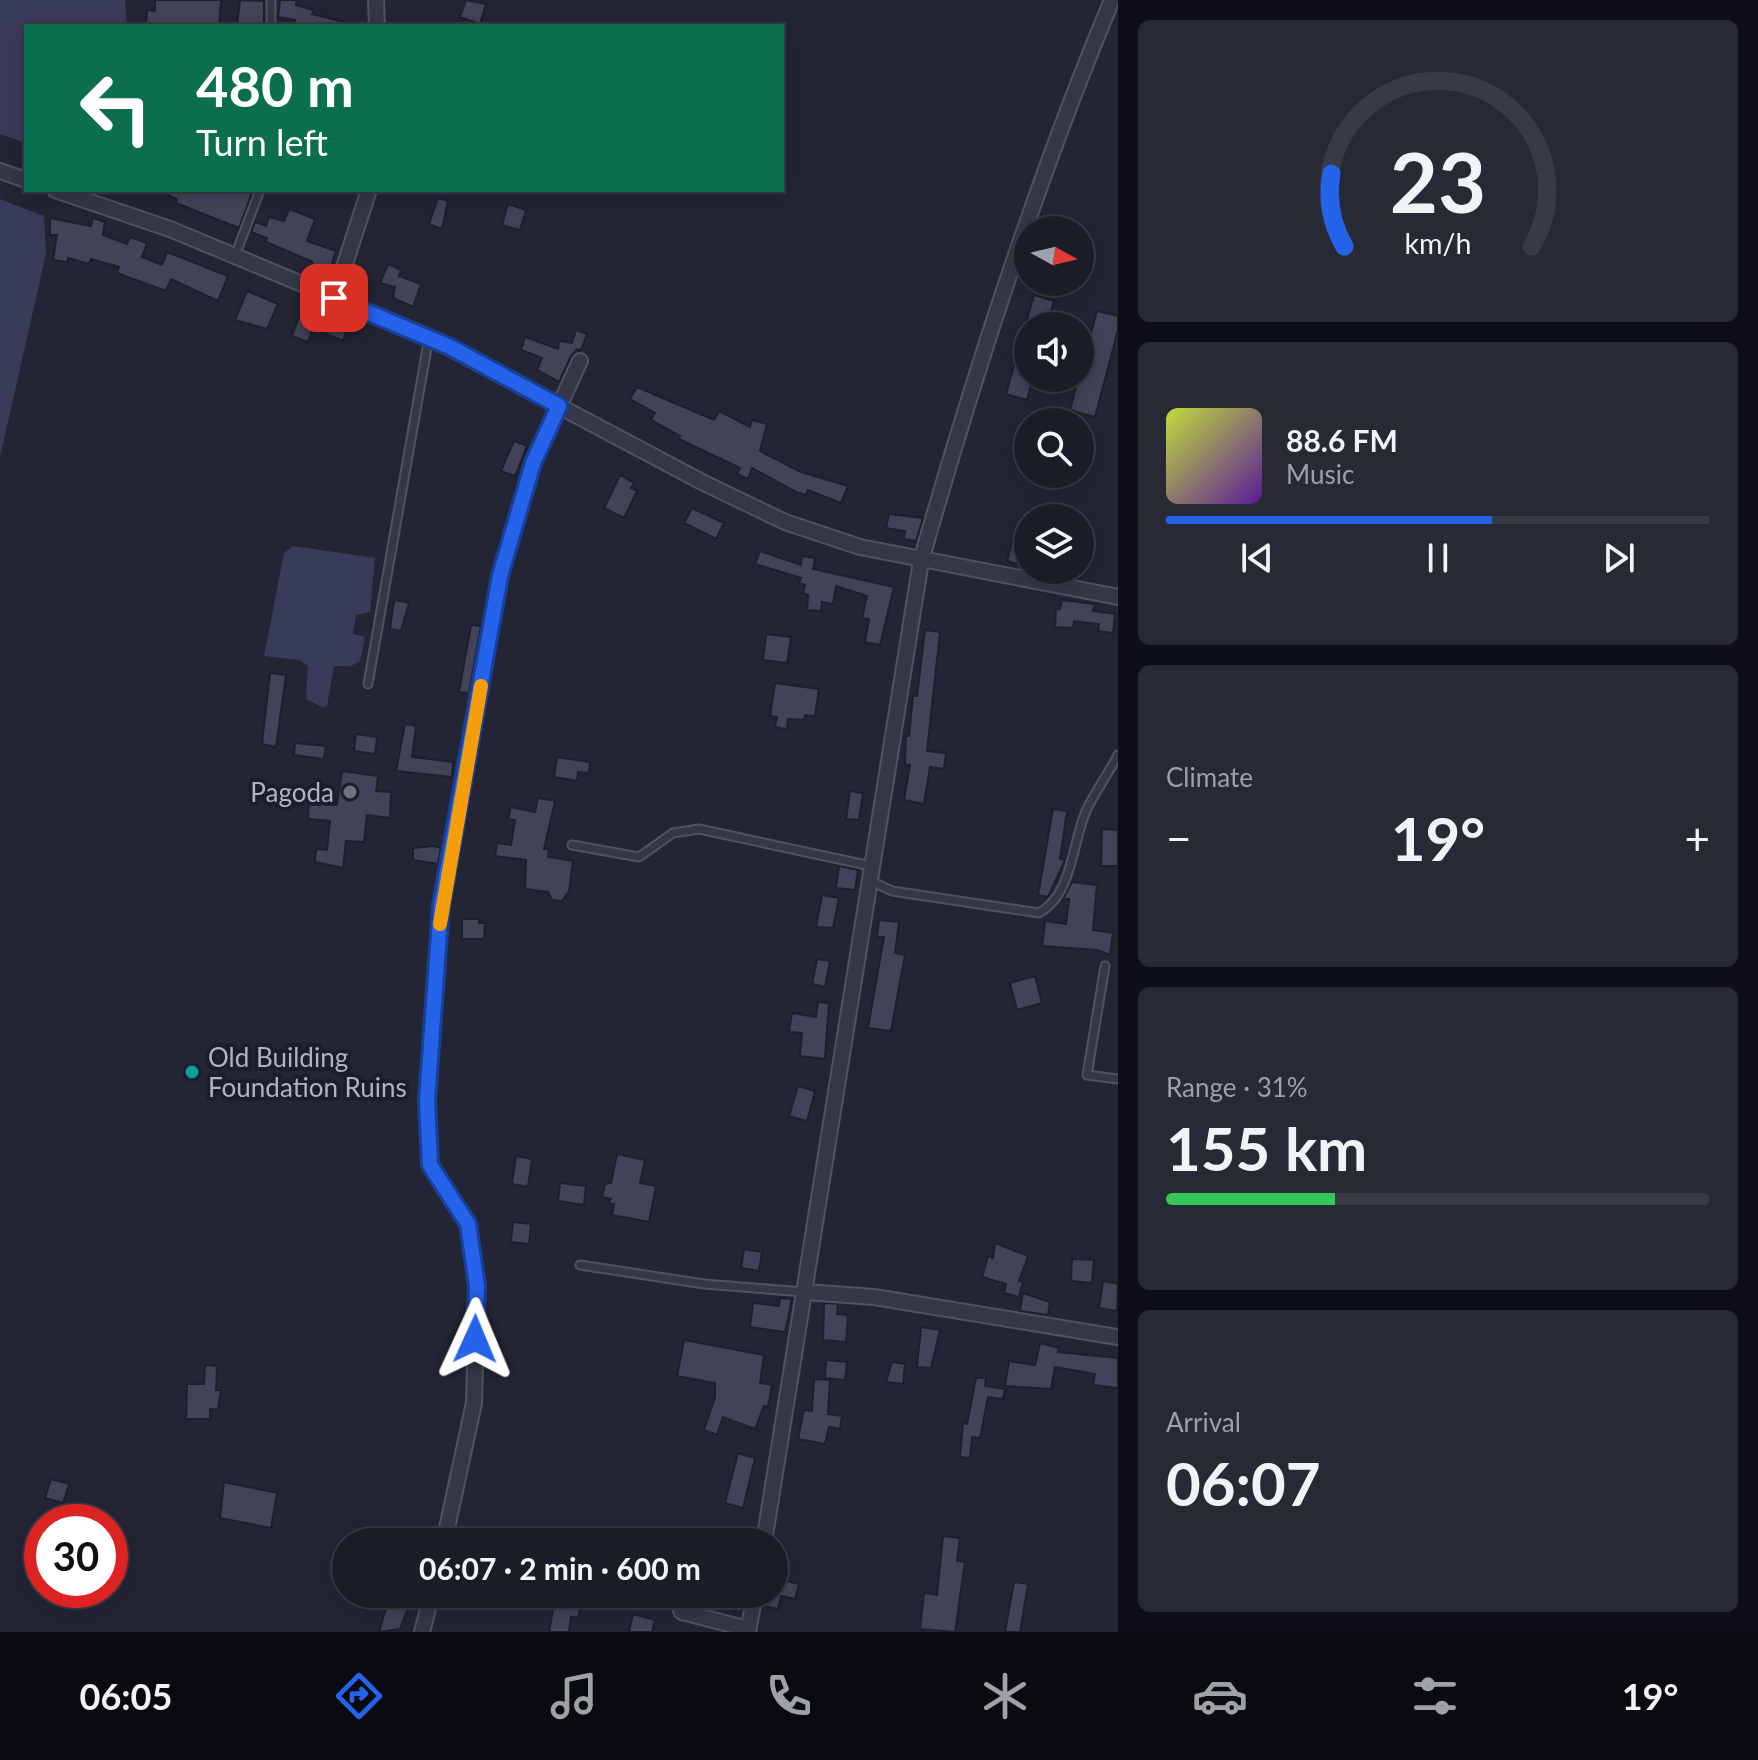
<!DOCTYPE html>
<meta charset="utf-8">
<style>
body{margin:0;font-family:Lato,sans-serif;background:#272934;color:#f1f3f6;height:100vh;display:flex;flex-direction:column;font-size:30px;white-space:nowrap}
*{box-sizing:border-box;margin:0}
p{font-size:26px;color:#9fa1a8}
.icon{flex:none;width:44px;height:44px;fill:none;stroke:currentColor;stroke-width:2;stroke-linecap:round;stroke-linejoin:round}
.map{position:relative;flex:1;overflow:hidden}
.panel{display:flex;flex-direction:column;gap:20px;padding:20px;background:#0e0f16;width:640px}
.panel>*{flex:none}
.banner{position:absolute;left:24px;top:24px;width:760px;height:168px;border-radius:0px;box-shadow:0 4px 20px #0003,0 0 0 2px #383a45;background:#0b6e4f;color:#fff;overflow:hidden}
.needle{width:52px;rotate:98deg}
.fabs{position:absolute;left:1014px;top:216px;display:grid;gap:16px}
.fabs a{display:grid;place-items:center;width:80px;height:80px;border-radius:50%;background:#1a1c28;box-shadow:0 4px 20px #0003,0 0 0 2px #383a45;font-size:40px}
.speed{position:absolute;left:24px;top:1504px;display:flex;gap:16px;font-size:40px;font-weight:700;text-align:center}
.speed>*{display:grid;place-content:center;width:104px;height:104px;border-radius:50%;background:#1a1c28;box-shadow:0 4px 20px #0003,0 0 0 2px #383a45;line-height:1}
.speed .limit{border:12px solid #d22;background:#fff;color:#111}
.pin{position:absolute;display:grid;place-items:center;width:68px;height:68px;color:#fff;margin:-34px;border-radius:16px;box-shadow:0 4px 12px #0006}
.me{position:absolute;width:88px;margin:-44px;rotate:1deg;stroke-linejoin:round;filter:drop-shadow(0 0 6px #0008)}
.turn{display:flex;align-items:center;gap:28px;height:168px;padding:0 40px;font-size:36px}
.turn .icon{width:104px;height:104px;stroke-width:2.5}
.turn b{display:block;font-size:56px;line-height:68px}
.big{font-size:60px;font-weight:700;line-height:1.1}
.panel .widget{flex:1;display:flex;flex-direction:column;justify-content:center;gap:12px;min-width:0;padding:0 28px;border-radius:12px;background:#272934}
.panel .dial{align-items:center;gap:0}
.dial svg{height:208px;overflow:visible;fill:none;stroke:#383a45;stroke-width:7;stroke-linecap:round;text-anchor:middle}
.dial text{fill:#f1f3f6;stroke:none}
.song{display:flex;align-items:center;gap:24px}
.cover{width:96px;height:96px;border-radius:12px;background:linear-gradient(135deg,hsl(70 70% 55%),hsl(270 70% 35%))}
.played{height:8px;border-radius:4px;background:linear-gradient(90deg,#2563eb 60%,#383a45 60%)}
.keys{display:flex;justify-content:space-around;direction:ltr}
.heat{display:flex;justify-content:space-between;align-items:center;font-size:44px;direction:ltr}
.charge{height:12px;border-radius:6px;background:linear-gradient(90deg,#34c759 31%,#383a45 0)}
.trip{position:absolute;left:332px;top:1528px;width:456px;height:80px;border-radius:40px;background:#1a1c28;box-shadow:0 4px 20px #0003,0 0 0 2px #383a45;font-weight:700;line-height:80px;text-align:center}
.menu{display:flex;height:128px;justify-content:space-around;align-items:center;background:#0a0b10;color:#9fa1a8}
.menu .icon{width:56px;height:56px}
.menu .current{color:#2563eb}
.menu b{font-size:36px;color:#f1f3f6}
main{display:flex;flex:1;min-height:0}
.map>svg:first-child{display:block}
.water{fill:#393b5a}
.building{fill:#424358;stroke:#1e1f2d;stroke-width:2}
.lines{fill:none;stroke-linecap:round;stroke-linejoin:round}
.lane-casing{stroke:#515261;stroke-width:11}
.street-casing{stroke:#515261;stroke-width:18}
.lane{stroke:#363746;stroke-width:7}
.street{stroke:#363746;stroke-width:14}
.route-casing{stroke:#184099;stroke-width:20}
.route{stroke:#2563eb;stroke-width:14}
.slow{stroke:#f59e0b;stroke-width:14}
.worship-dot{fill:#6b7280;stroke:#1c1d2b;stroke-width:3}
.culture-dot{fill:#0f9aa8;stroke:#1c1d2b;stroke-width:3}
.labels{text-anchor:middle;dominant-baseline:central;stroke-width:8;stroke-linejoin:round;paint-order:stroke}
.poi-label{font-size:26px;fill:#b1b2c2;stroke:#1c1d2b;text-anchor:end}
</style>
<main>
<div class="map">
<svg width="1118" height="1632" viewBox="0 0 1118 1632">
<rect width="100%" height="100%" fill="#232535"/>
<path class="water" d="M0,0H125L127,26H26V143L0,134Z
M0,199L44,216L46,254L0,457Z
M293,546L375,558L370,612L356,615L353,634L365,637L360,661L351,666H334L327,706L322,707L306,699L308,666L299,660L264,656L284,553Z"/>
<path class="building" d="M155,0H221L219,26L146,24L147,10L155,11Z
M240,0L264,1V26H237Z
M280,0H297L296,5L314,10L312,14L344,22L343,26H293L295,20L278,17Z
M466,0L486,4L480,24L460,17Z
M157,190H253L239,228L176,203L177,199Z
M438,198L448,201L442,229L429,224Z
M508,204L526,210L520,230L502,225Z
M289,209L315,219L307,241L336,251L327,277L310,271L313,262L266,242L267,238L251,232L255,222L266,226L269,217L284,221Z
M50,218L91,226L93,218L105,222L103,235L127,244L130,237L147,243L142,257L162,265L167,252L228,276L218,301L171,279L166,291L117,273L119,267L91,259L89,264L68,258L67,262L53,260L57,235H50Z
M388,264L401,270L399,276L421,284L413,307L393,298L395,287L380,283Z
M247,291L278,304L267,329L235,320Z
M1034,295L1054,301L1047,326H1025Z
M1097,311L1118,316V330L1095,417L1070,410Z
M301,312L347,329L343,341L313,328L308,342L292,336Z
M1025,327L1028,328V378H1033L1027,400L1006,394Z
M576,330L587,334L581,350L577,349L571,356L559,382L537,370L542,358L521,350L525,337L558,349L559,341L572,343Z
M637,387L714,420L719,411L750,427L752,420L767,424L760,451L801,472L848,486L841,503L808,490L806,495L796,492L752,468L748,479L737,474L740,468L679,439L680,436L651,420L655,413L630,399Z
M514,441L527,446L515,476L501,471Z
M620,475L634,483L631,488L637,491L624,518L604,508Z
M692,508L724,523L716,539L684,523Z
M889,514L923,518L916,541L904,539L905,531L886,528Z
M1013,539L1028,544L1024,566L1007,561Z
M760,551L801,565L802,556L815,558L813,569L894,587L880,645L865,642L869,619L862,618L867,596L836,586L833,604L822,602L821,611L807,610L808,595L803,593L805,585L799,583L801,578L755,564Z
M394,600L409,603L401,631L390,629Z
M1062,600L1095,604L1093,611L1115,614L1113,633L1098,631L1099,624L1074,621L1073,628L1055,627L1056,609H1060Z
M471,625L481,626L469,693L459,692Z
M925,630L940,632L927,751L946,753L944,769L930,767L924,804L904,800L910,765L905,764L906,736H909L913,696H917Z
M766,634L791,637L787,663L763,660Z
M270,673L286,675L276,747L262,744Z
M775,683L819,689L815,716L805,715L804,720L788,719L787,729L775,727L777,717L770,716Z
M405,724L416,726L412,757L453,762L452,777L396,771Z
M356,734L377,737L375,754L354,751Z
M295,743L326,746L324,759L294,755Z
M557,757L590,762L589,773L578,772L577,781L554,777Z
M342,771L378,776L376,791L391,792L390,818L367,815L364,842L346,841L343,868L315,862L316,849L327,850L330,821L308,819L309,802L337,805Z
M850,791L863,793L859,820L846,819Z
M538,798L555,801L544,849H549L548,857L573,861L569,891L562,901L552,900L548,892L525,889L526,860L495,856L497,843L511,845L515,820L508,819L511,807L535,812Z
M1053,809L1067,811L1060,859L1065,860L1048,897L1038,895Z
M1102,829L1118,830V866H1101Z
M433,846L441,848L438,864L413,860V848Z
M839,866L858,870L855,890L836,888Z
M1072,882L1097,885L1093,930L1113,933L1110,955L1097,950L1042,946L1045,921L1066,924L1069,899H1063Z
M822,895L839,898L833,928L816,927Z
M462,919H479V923H485L484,939H462Z
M879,920L899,922L895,953L905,955L891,1031L868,1028L884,937H877Z
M817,959L830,961L825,987L812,984Z
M1035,976L1042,1003L1017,1010L1010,983Z
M818,1002L829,1003L825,1059L800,1056L802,1033L789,1032L792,1013L816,1017Z
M798,1086L815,1091L807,1121L789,1116Z
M617,1154L645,1160L640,1183L656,1186L649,1222L612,1215L614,1204L608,1203L611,1199L602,1197L605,1184L611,1183Z
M516,1156L532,1159L528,1187L512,1184Z
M560,1183L586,1186L584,1205L558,1201Z
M513,1222L531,1224L529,1244L511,1242Z
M995,1243L1028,1256L1019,1281L1023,1282L1019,1297L1004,1293L1006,1284L982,1277L988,1256L993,1258Z
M744,1249L762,1252L759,1271L741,1268Z
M1072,1259L1094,1260L1092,1283L1071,1281Z
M1103,1281L1118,1284L1117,1311L1099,1308Z
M1023,1293L1050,1302L1048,1315L1020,1311Z
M780,1298L792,1299L785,1332L750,1327L753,1303L779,1306Z
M824,1303L838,1304L837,1314L848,1315L846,1342L823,1340Z
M921,1327L940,1330L931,1368L917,1367Z
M684,1340L764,1355L760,1383L772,1385L768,1407L764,1406L755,1429L723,1417L717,1435L704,1430L715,1397V1383L677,1376Z
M1040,1343L1059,1348L1058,1352L1118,1358V1388L1093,1385L1095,1374L1055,1367L1051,1389L1005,1386L1009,1361L1035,1365Z
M826,1360L847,1362L845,1380L825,1378Z
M892,1362L905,1364L903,1384L886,1382Z
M205,1365L217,1366L216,1390H221L218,1410L210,1409V1419H186L187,1384H204Z
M976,1378H986L985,1386L1005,1389L1003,1399L988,1397L980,1438L972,1437L970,1458L960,1457L963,1423L967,1424Z
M814,1379L830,1380L828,1414L842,1416L840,1429L829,1427L825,1444L798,1439L804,1410L812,1411Z
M738,1453L755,1458L743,1508L725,1503Z
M51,1479L69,1484L63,1503L45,1498Z
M224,1482L277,1493L271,1528L220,1518Z
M943,1536L960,1538L957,1561L965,1562L955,1632L920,1629L924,1593L937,1595Z
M782,1580L799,1584L795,1599L781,1596L778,1609L765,1606L768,1594H778Z
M1014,1582L1028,1584L1020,1632H1005Z
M390,1594L412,1598L400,1629L379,1632Z
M555,1598L581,1603L578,1618L571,1617L569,1632H549Z
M633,1614L655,1620L652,1632H629Z"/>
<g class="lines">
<defs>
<path id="lane" d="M271,26V0
M235,256L260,190
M368,684L429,337
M572,845L639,857L673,833L699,829L871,866
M871,881L892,891L1039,913C1073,894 1072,843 1086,811C1095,792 1108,774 1118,755
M1105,966L1087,1075L1118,1079
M580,1265L704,1284L804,1292"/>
<path id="street" d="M376,0L377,26
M0,171L26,180
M55,190L170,229L429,337L702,482L785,522L860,547L1118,597
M334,298L369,190
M805,1292L874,1297L1118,1337
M444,1542L474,1403L477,1286L468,1224L430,1165L427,1101L441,905L500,576L533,463L580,361
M764,1542L921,561C975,371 1036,181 1112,0
M649,1594L677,1601L682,1612L748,1629
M422,1632L432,1594
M748,1632L755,1594"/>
</defs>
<use href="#lane" class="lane-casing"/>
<use href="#street" class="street-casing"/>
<use href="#lane" class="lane"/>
<use href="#street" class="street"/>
</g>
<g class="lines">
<defs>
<path id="route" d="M334,298L450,347L559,406L533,463L500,576L441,905L427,1101L430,1165L468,1224L477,1286L475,1339"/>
</defs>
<use href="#route" class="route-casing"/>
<use href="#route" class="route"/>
<path class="slow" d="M440,924L481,686"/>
</g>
<circle class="worship-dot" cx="350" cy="792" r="8"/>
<circle class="culture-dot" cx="192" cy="1072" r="8"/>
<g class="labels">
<g class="poi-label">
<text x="334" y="792">Pagoda</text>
<text x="208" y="1057" text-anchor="start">Old Building<tspan x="208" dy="30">Foundation Ruins</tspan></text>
</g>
</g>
</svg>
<div class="fabs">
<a><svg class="needle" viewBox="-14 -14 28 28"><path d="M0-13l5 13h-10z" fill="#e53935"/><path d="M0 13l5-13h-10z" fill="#9fa1a8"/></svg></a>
<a><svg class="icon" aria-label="sound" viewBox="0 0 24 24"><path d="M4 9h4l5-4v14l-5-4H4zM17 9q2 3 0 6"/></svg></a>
<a><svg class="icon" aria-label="search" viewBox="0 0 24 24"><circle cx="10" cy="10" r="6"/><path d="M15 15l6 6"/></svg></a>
<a><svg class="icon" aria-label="layers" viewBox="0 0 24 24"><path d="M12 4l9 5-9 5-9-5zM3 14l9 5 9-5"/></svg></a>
</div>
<div class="speed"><div class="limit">30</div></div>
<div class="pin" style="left:334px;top:298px;background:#d93025"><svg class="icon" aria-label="arrive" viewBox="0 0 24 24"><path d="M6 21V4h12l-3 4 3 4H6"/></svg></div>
<svg class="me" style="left:475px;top:1339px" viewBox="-20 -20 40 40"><path d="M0-17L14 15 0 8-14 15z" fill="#2563eb" stroke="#fff" stroke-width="4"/></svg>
<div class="trip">06:07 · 2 min · 600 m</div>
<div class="banner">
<div class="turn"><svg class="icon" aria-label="left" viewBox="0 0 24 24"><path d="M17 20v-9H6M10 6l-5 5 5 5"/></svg><div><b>480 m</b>Turn left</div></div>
</div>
</div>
<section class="panel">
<div class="widget dial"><svg viewBox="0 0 100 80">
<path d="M14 69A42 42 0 1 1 86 69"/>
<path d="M14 69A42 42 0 0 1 9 41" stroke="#2563eb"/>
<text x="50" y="56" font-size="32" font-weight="700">23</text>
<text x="50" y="72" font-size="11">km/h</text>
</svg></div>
<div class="widget">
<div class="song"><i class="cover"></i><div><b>88.6 FM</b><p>Music</p></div></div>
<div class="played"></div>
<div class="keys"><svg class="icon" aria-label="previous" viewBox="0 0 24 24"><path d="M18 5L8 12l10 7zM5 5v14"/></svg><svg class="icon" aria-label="pause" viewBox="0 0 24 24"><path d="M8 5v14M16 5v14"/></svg><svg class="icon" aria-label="next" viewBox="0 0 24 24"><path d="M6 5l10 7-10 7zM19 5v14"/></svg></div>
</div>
<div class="widget"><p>Climate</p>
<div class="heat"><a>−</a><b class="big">19°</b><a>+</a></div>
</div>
<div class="widget"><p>Range · 31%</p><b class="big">155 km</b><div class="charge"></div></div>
<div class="widget"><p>Arrival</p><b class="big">06:07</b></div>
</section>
</main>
<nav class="menu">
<b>06:05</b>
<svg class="icon current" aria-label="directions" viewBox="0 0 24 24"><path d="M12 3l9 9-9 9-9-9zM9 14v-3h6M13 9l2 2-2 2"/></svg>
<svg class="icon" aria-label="music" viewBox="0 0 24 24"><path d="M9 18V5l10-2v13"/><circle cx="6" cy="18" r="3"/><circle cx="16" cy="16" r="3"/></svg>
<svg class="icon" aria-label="phone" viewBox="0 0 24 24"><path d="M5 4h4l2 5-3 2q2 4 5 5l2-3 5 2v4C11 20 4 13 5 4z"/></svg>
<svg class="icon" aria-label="climate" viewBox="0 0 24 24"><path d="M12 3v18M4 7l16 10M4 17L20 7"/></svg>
<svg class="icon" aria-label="car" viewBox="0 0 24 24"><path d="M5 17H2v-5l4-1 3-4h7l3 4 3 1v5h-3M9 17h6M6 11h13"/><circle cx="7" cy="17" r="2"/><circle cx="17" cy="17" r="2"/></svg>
<svg class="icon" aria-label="filters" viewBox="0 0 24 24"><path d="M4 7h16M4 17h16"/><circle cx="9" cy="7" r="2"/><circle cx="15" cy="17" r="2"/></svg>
<b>19°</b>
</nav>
